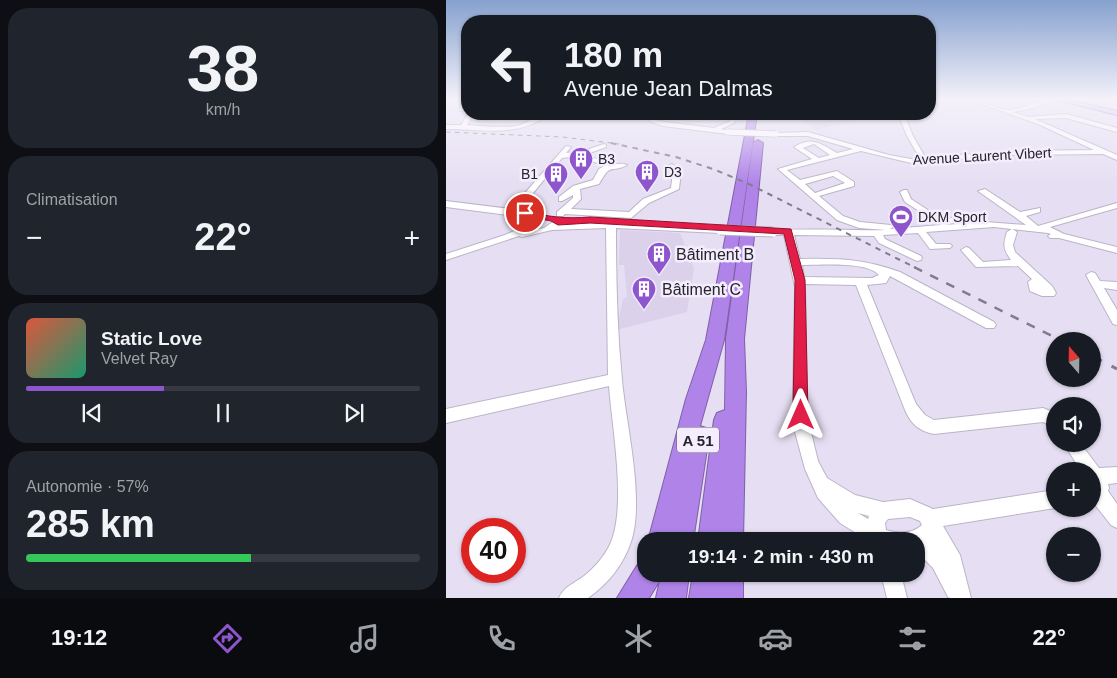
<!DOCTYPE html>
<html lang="fr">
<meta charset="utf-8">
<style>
body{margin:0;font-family:Arial,sans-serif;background:#20242c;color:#f1f3f6;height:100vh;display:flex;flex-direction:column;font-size:19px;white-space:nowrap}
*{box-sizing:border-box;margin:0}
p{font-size:16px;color:#9ea1a6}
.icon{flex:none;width:28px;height:28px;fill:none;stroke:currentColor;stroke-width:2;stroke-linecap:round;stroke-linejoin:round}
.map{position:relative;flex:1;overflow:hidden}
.side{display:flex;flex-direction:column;gap:8px;padding:8px;background:#0d0f14;width:446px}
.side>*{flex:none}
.top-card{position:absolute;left:15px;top:15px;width:475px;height:105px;border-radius:20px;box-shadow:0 1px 4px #0004;background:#171b24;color:#f1f3f6;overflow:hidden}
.needle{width:32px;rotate:340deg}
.fabs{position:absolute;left:600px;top:332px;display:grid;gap:10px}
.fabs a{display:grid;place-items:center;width:55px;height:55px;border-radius:50%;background:#171b24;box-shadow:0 1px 4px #0004;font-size:25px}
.speed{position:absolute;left:15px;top:518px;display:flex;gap:10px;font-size:25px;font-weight:700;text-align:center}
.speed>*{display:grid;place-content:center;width:65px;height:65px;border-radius:50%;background:#171b24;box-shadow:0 1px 4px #0004;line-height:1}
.speed .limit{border:8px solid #d22;background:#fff;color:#111}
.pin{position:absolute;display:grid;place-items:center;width:42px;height:42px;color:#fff;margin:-21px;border:2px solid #fff;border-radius:50%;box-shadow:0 1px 5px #0007}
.me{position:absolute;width:55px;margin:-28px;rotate:0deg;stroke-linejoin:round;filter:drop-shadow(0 0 4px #0008)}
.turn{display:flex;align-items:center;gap:18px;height:105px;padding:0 20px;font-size:22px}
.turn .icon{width:65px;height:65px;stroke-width:2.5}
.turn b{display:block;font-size:35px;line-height:42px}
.big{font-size:38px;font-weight:700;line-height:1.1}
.side .tile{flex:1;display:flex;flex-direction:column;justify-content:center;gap:8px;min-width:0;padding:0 18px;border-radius:20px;background:#20242c}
.side .dial{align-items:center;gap:0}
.dial b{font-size:65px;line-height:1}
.song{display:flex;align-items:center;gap:15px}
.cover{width:60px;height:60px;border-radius:8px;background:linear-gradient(135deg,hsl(10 70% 55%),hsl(160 70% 35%))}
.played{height:5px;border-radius:2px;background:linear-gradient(90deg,#8e56cd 35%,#363941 35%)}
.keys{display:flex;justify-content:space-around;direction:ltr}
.heat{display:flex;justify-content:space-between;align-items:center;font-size:28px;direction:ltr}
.charge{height:8px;border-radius:4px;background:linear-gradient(90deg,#34c759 57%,#363941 0)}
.trip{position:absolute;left:191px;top:532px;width:288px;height:50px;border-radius:20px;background:#171b24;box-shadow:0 1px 4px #0004;font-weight:700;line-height:50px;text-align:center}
.tab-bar{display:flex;height:80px;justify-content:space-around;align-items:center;background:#090b0e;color:#9ea1a6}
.tab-bar .icon{width:35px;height:35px}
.tab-bar .current{color:#8e56cd}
.tab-bar b{font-size:22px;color:#f1f3f6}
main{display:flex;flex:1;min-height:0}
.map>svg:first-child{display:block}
.built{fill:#dbd1eb}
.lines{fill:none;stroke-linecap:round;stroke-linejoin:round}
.minor-casing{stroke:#bbb4c7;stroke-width:2}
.major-casing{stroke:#7f61a6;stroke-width:2}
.highway-casing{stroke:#7f61a6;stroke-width:2}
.minor{fill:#fff;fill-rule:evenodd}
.major{fill:#cfb5f1;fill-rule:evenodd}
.highway{fill:#af83e8;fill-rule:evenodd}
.rail-far3{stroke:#817c8a;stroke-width:1;stroke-dasharray:4.5 4.5;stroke-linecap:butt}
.rail-far2{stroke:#817c8a;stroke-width:2;stroke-dasharray:5.5 5.5;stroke-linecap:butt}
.rail-far1{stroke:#817c8a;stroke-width:2.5;stroke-dasharray:9 9;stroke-linecap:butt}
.rail{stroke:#817c8a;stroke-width:3;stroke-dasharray:11 11;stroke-linecap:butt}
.minor-bridge-far1-casing{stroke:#bbb4c7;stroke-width:7;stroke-linecap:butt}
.minor-bridge-casing{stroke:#bbb4c7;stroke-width:11;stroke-linecap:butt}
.minor-bridge-far1{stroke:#fff;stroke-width:5.5}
.minor-bridge{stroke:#fff;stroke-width:9}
.route{fill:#e11d48;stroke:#92132f}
.labels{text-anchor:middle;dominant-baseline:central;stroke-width:5;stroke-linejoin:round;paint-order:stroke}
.far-street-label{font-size:14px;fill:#26232b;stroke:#f3edfd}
.far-poi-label{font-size:14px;fill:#26232b;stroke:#f3edfd;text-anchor:start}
.shield{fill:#f3edfd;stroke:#64606a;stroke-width:1}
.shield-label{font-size:15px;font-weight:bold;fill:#26232b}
.poi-label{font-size:16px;fill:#26232b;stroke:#f3edfd;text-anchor:start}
</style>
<main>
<section class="side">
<div class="tile dial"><b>38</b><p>km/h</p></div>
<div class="tile"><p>Climatisation</p>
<div class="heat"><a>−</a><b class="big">22°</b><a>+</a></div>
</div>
<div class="tile">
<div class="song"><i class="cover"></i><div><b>Static Love</b><p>Velvet Ray</p></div></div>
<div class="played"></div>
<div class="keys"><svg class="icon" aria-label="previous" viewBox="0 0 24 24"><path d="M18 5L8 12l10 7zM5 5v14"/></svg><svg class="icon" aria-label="pause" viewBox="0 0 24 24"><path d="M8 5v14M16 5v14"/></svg><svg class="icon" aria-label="next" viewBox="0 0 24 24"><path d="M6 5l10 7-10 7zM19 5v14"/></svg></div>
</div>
<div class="tile"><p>Autonomie · 57%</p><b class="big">285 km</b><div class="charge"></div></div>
</section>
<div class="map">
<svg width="671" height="598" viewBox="0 0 671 598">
<rect width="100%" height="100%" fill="#e6dff3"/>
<path class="built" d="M348,114H439L370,130Z
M174,230L234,233L248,268L241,312L170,330L177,299L181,297L178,265H173Z"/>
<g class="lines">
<defs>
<path id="minor" d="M19,100H21V104L16,111H12Z
M524,100C538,100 550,110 563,110C578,109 591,100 606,100L587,108L567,112L583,117L620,114L671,128V132L620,118L589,119L671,155V160L657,154L562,155L465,163L415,151L341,170L354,180L391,171L408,182V186L373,196L397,216L414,222L445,225L447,227L444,229L495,225L459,202L454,192L458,190H461L465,199L497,220L517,215L540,222L580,225L532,191L539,189L574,212L594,208V212L580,216L592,226L671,203V208L604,227L618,234L671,247V253L613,238H604L602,236L605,234L602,233L548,227L480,232L490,244H504L506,246L504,248L484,249L472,233L437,235L439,239L475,256L476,258L475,260L471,261L433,243L428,236L348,235L354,259C390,258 419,259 454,272L548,322L550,325L548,328H540L444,276L440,283L421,285L470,404L479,415L488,420L597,408L609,413V427L597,422L488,434C473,431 465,424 459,410L410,285L359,284L361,398L365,432L372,461L381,478L409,495L437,502L464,499L487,509L609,490V508L497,526L514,555L525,598H504L502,597L487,568L470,551V541H423L394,523L372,498L359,469L349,432L347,398L349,287L338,235H327L322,232C328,227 422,231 440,230L413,228L391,220L332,169L366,159L348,147C366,136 374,143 391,153L407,149L362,136H330L327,134L328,133L362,132L443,155L465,159L562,151L648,150L592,124ZM368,144L384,155L373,158L357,148ZM387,176L399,183L369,193L359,184ZM517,221L525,223L498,225ZM356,265C374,265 421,261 433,275L426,278L358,277ZM412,513L423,516L422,519ZM464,517L474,521L476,525C466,534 453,534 440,530L439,523L442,519Z
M22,114H28L21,125C37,126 54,128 70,126C82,124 91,113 103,114C75,138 34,129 0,129V125H15Z
M198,114H204L209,120L218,122L268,128L284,121L287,114H293L288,123L275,129L284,131V133L282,134L217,126L205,122Z
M452,114H458L467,136L478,155L477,156L472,155L461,136Z
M158,144L160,145V147L138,155L116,158L73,210L91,212L100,216V220L0,207V201L65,209L120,146L125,147L120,153L137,151Z
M144,158C151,157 157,163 164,164C170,165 175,162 181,165C164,174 166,161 153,184L134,189L135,199L125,209L183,212L197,199L225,188L227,171L222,166L226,164L235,171L233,189L203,203L185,218L119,214L117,216H111V212L127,198V195L116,201H113V197L127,186L147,180L153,169L158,166L144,160Z
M111,219L115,222L113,225L165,222L274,227L279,230L274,233L170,228C170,278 171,329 176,380C180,424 199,500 185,542C177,565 162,584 142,598H113C117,587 129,583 138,576C147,569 155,560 161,550C183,515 166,428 163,386L0,423V409L162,375L160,228L106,230L76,237L73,236L0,260V254L59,235L81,225H87L89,227L85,230L98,228Z
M566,229L571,232L567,245L569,252L606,286L610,293L608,296H596L584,291L582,282L586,279L572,266L530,267L515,250L520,247L523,248L537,262L565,260C557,249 557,245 561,232Z
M645,272L649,273L654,281L671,282V290L658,288L671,310V325L667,324L640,275Z
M618,444H635L653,468L671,467V483L662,484L663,488L662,491L671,504V528L665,525L646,501V471H635Z
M435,574H455L461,598H441Z"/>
<path id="major" d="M611,100H622L671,111V115Z"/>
<path id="highway" d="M303,114H311L278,340L254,426L260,428L263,436L247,541H202L240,399L260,340Z
M312,140L317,143L298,339L300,392L297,541H252L268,420L271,413L279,410L280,339L307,143Z
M200,561V574H243L240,598H210L214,580L203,598H171L192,564Z
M247,574H297V598H243Z"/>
</defs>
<use href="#minor" class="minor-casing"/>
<use href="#major" class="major-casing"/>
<use href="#highway" class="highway-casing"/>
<use href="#minor" class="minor"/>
<use href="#major" class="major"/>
<use href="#highway" class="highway"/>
<path class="rail-far3" d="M0,132L116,137L173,144"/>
<path class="rail-far2" d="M165,143L230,157L267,169L303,184L470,268"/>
<path class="rail-far1" d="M468,267L616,341"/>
<path class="rail" d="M646,356L671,369"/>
<defs>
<path id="minor-bridge-far1" d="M282,132L330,134"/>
<path id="minor-bridge" d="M274,230L327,232"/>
</defs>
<use href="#minor-bridge-far1" class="minor-bridge-far1-casing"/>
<use href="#minor-bridge" class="minor-bridge-casing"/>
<use href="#minor-bridge-far1" class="minor-bridge-far1"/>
<use href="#minor-bridge" class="minor-bridge"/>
</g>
<linearGradient id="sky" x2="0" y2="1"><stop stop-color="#86a1ce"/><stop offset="0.54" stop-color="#f4f1fa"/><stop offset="1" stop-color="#f4f1fa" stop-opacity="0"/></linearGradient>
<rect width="671" height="184" fill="url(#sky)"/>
<path class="route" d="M79,211C103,217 120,219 144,217L345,229L359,280L362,415L360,420L355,422L349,420L347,415L349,280L338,234L144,223L112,225L105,221L76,215L75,213Z"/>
<defs>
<symbol id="building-pin" viewBox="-11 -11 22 30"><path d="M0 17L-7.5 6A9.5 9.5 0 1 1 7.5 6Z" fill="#8e56cd" stroke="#f3edfd"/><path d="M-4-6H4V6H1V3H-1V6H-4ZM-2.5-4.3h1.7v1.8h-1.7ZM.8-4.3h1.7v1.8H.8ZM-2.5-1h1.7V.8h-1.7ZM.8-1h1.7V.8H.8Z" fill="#fff"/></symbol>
<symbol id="stadium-pin" viewBox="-11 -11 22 30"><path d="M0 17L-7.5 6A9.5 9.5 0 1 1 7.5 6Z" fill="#8e56cd" stroke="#f3edfd"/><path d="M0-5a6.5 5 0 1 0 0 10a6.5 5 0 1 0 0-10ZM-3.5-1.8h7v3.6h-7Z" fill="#fff"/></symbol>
</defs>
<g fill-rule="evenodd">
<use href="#building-pin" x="121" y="145" width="28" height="38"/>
<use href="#building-pin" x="187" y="158" width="28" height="38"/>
<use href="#building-pin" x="96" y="160" width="28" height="38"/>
<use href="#stadium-pin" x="441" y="203" width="28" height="38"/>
<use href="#building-pin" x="199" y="240" width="28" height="38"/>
<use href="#building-pin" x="184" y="275" width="28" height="38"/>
</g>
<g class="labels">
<g class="far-street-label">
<text transform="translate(536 156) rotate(-3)">Avenue Laurent Vibert</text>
</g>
<g class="far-poi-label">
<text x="152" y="159">B3</text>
<text x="218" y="172">D3</text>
<text x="92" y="174" text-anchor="end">B1</text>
<text x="472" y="217">DKM Sport</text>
</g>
<rect class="shield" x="231" y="427.5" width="42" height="25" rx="4"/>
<g class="shield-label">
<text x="252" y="440">A 51</text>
</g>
<g class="poi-label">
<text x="230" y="254">Bâtiment B</text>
<text x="216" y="289">Bâtiment C</text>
</g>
</g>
</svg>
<div class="fabs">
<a><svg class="needle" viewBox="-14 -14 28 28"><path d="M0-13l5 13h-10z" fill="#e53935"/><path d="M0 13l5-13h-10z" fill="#9ea1a6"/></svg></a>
<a><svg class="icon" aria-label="sound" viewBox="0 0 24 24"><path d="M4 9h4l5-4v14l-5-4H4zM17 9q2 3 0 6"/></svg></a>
<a>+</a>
<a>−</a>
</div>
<div class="speed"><div class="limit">40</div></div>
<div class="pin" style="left:79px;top:213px;background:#d93025"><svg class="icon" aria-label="arrive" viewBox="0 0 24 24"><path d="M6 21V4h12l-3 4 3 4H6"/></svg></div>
<svg class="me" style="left:355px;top:415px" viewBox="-20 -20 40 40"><path d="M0-17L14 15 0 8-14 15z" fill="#e11d48" stroke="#fff" stroke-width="4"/></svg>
<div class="trip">19:14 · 2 min · 430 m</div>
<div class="top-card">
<div class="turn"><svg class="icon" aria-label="left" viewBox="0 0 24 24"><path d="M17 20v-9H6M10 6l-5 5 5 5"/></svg><div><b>180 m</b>Avenue Jean Dalmas</div></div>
</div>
</div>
</main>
<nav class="tab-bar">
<b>19:12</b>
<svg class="icon current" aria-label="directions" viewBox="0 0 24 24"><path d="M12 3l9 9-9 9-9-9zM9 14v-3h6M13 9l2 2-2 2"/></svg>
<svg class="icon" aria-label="music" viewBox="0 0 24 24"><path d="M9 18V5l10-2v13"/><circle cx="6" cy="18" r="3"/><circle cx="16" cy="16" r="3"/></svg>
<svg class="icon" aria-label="phone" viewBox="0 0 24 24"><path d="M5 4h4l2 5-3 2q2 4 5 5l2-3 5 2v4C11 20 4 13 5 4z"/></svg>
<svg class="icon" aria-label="climate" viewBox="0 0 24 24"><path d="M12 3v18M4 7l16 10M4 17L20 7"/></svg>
<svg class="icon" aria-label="car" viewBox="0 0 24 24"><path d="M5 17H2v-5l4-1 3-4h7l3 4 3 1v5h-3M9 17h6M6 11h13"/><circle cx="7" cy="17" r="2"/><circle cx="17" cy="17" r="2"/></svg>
<svg class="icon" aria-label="filters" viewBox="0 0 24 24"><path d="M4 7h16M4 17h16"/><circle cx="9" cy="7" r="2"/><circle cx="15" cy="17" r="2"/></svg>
<b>22°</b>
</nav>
